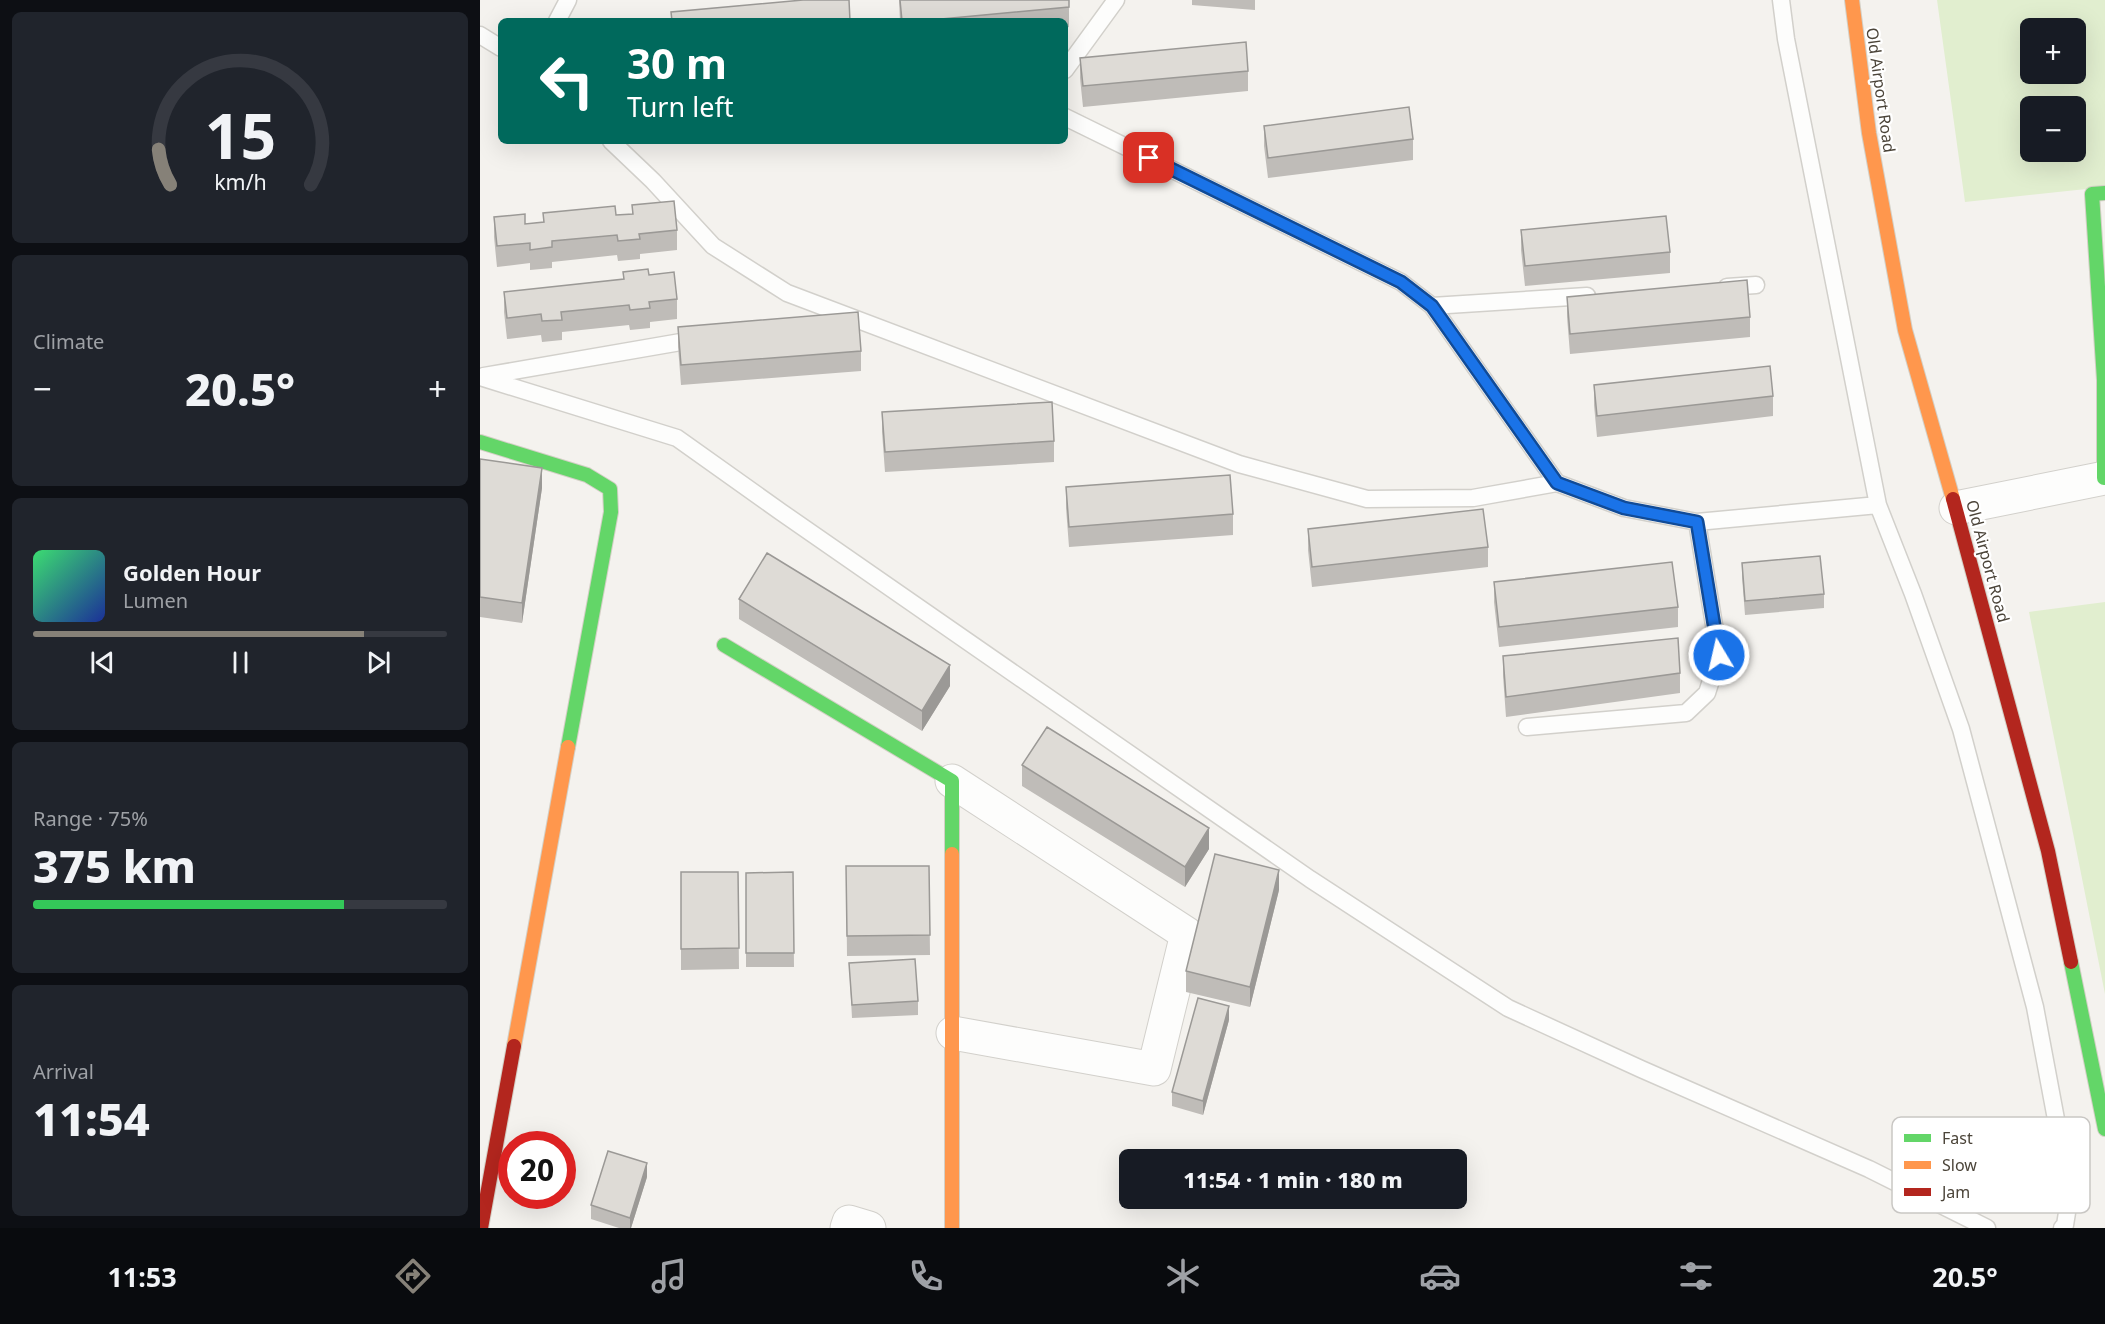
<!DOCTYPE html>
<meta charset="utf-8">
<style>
body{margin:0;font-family:"Noto Sans",sans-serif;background:#20242c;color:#f1f3f6;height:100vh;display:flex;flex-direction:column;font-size:22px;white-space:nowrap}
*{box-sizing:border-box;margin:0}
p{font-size:20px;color:#9ea1a6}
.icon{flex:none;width:33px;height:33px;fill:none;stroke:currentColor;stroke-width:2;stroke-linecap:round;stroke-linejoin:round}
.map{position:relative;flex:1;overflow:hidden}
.details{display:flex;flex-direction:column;gap:12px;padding:12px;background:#0d0f14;width:480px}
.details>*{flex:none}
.banner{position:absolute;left:18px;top:18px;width:570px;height:126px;border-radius:9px;box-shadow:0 6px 24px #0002;background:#00695c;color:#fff;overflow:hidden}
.fabs{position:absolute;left:1540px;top:18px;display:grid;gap:12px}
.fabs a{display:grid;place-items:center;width:66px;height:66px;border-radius:9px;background:#171b24;box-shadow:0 6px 24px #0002;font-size:30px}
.speed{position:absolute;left:18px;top:1131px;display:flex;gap:12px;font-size:30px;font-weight:700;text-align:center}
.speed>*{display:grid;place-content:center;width:78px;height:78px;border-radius:50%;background:#171b24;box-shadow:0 6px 24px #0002;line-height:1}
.speed .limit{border:9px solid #d22;background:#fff;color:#111}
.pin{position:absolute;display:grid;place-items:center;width:51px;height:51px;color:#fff;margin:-26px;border-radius:12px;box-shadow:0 3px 9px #0006}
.me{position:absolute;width:66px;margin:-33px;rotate:351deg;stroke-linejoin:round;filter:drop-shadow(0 0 4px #0008)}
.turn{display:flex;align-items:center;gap:21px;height:126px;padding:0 30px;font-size:27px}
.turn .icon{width:78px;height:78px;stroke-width:2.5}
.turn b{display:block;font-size:42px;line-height:51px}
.big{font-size:45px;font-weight:800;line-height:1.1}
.details .card{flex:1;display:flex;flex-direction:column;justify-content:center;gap:9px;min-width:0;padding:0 21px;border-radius:9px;background:#20242c}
.details .dial{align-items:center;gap:0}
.dial svg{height:156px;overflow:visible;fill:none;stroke:#363941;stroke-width:7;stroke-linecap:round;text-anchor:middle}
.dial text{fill:#f1f3f6;stroke:none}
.song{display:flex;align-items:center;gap:18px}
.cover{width:72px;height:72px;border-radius:9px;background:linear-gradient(135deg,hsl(140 70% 55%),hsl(230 70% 35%))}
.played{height:6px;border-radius:3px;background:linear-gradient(90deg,#868178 80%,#363941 80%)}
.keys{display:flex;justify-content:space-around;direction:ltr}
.heat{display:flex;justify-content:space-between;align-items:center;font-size:33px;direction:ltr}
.charge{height:9px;border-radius:4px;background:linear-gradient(90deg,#34c759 75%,#363941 0)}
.trip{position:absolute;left:639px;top:1149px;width:348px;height:60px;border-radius:9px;background:#171b24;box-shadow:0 6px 24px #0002;font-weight:800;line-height:60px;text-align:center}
.menu{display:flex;height:96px;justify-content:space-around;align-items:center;background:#090b0e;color:#9ea1a6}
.menu .icon{width:42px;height:42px}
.menu .selected{color:#868178}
.menu b{font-size:27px;color:#f1f3f6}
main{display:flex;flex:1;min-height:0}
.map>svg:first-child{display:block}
.green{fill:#e1eecf;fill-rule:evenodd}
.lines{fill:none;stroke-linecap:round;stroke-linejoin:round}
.lane-casing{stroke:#d2d0cb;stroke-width:19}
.street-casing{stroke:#d2d0cb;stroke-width:35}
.fast-casing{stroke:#d3cfc5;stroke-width:16}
.slow-casing{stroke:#d3cfc5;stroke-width:16}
.jam-casing{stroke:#d3cfc5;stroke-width:16}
.lane{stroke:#fdfdfc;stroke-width:16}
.street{stroke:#fdfdfc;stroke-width:33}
.fast{stroke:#63d668;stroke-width:14}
.slow{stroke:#ff974d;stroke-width:14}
.jam{stroke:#b3261e;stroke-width:14}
.wall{fill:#bfbcb8}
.shaded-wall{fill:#9b9996}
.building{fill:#dedbd6;stroke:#9b9996;stroke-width:1.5}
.route-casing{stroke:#114b97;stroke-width:15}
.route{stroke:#1a73e8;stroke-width:10}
.labels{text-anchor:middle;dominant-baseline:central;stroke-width:4.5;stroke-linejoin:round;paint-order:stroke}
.street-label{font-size:16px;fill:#4b4439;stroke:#fff}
.key{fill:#fff;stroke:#c9c7c4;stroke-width:1.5}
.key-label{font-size:16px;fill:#4b4439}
</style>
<main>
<section class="details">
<div class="card dial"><svg viewBox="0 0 100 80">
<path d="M14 69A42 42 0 1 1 86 69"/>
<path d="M14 69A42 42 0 0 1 8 51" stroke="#868178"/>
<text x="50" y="56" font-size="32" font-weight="700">15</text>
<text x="50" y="72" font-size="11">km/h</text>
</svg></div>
<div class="card"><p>Climate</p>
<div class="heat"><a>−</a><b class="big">20.5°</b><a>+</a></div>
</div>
<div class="card">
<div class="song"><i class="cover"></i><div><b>Golden Hour</b><p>Lumen</p></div></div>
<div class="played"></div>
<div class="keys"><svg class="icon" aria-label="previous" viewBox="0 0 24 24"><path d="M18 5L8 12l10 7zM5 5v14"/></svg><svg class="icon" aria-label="pause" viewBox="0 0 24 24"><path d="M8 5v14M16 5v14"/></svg><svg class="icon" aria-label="next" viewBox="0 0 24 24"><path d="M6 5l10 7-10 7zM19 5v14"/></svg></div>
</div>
<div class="card"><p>Range · 75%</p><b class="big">375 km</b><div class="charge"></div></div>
<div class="card"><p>Arrival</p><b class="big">11:54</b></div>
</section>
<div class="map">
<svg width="1625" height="1228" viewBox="0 0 1625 1228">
<rect width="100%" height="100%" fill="#f4f2ee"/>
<path class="green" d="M1457,0H1625V187L1485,202ZM1551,28H1596V74H1551ZM1551,106H1596V152H1551Z
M1625,602V994L1549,612Z"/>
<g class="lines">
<defs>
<path id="lane" d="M1301,0L1306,39L1398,505L1433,594L1481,729L1555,1007L1590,1194L1585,1225L1582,1228
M77,21L88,0
M0,35L21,48
M585,70L636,0
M585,117L921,282L952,306L1107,296
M131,141L173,181L233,246L307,293L759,464L887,499L993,498L1077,483
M1247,287L1276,285
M952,306L1077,483L1144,508L1217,522L1398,505
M4,376L218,339
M0,377L197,438L301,512L830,879L1028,1008L1161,1069L1389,1169L1507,1228
M1047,727L1206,713L1227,693L1239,655L1217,522"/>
<path id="street" d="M1476,508L1625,478
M472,781L707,934L674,1069L473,1033
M367,1228L369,1222L389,1228"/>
<path id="fast" d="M0,442L107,475L130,489L131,512L88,747
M1624,478V380L1612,194L1625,193
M244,645L472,781V854
M1591,962L1625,1129"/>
<path id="slow" d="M1372,0L1389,133L1425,330L1473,499
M472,854V1228
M34,1046L88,747"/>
<path id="jam" d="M1473,499L1568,851L1591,962
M1,1228L34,1046"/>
</defs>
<use href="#lane" class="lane-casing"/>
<use href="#street" class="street-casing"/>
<use href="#fast" class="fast-casing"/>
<use href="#slow" class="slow-casing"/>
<use href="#jam" class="jam-casing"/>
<use href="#lane" class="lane"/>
<use href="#street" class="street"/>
<use href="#fast" class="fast"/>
<use href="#slow" class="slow"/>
<use href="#jam" class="jam"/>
</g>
<path class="wall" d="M419,0H589V27L585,28V21H420Z
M712,0H775V10L712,5Z
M600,58L768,71V91L603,107L600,78Z
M784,126L933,139V160L788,178L784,146Z
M152,205L197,230V250L160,254V259L138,261L137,255L72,262V268L50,270V263L17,267L14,237V217L45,224L63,222V213L136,215L152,214Z
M1041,230L1190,252V273L1045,286L1041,250Z
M143,272L169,275L197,299V319L170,322V328L150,330L149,325L82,332V340L62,342L61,335L27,339L24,312V292L143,280Z
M1087,297L1270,317V337L1090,354L1087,317Z
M198,327L381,351V371L201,385L198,347Z
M1114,385L1293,396V416L1117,437L1114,405Z
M402,412L574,441V462L405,472L402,432Z
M0,459L62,488L42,623L0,617Z
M586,487L753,514V535L589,547L586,508Z
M828,529L1008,547V567L832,587L828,550Z
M1262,563L1344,594V608L1265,615L1262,577Z
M1014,582L1198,607V627L1019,647L1014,602Z
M259,599L470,686L442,731L259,619Z
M1023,656L1200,673V693L1026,717L1023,676Z
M542,765L729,849L705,887L542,786Z
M366,866H449L450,955L367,956Z
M201,872H258L259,969L201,970Z
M313,872L314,967H266V873Z
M799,890L770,1007L706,992V971Z
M369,963L438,1001V1015L372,1018Z
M749,1020L723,1115L692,1106V1092Z
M167,1177L151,1228H139L111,1219V1205Z"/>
<path class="shaded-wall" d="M62,468V488L42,623V603Z
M470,665V686L442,731V711Z
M729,828V849L705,887V867Z
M799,870V890L770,1007V987Z
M749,1006V1020L723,1115V1101Z
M167,1163V1177L151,1228H150V1218Z"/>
<path class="building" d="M323,0H369L370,21H192L191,12Z
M420,0H589V7L440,21H422Z
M766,42L768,71L603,86L600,58Z
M929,107L933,139L788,158L784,126Z
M194,201L197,230L159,234L160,239L138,241L137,235L72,241V247L50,250V243L17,246L14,217L45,214V224L64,222L63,213L135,206L136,215L153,214L152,205Z
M1186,216L1190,252L1045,266L1041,230Z
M168,269L169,275L194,272L197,299L169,302L170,308L150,310L149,305L81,312L82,320L62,321L61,314L27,318L24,292L144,279L143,272Z
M1267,280L1270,317L1090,334L1087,297Z
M378,312L381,351L201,365L198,327Z
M1290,366L1293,396L1117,416L1114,385Z
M572,402L574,441L405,452L402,412Z
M0,459L62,468L42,603L0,597Z
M750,475L753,514L589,527L586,487Z
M1003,509L1008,547L832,567L828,529Z
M287,553L470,665L442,711L259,599Z
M1340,556L1344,594L1265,601L1262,563Z
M1192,562L1198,607L1019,627L1014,582Z
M1198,638L1200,673L1026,697L1023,656Z
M567,727L729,828L705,867L542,765Z
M735,854L799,870L770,987L706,971Z
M366,866H449L450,935L367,936Z
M201,872H258L259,948L201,949Z
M313,872L314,953H266V873Z
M435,959L438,1001L372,1005L369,963Z
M718,998L749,1006L723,1101L692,1092Z
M128,1151L167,1163L150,1218L111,1205Z"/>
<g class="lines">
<defs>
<path id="route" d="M669,158L921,282L952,306L1077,483L1144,508L1217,522L1239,655"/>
</defs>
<use href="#route" class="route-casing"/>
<use href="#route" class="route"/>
</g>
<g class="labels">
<g class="street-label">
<text transform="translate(1401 90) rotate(82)">Old Airport Road</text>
<text transform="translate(1508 561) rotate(75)">Old Airport Road</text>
</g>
</g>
<rect x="1412" y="1117" width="198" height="96" rx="9" class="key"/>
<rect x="1424" y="1134" width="27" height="8" fill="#63d668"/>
<rect x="1424" y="1161" width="27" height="8" fill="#ff974d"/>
<rect x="1424" y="1188" width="27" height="8" fill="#b3261e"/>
<g class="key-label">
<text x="1462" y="1144">Fast</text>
<text x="1462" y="1171">Slow</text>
<text x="1462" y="1198">Jam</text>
</g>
</svg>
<div class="fabs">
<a>+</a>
<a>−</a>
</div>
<div class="speed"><div class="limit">20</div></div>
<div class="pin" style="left:669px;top:158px;background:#d93025"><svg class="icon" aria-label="arrive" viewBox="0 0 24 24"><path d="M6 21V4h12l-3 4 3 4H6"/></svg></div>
<svg class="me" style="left:1239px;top:655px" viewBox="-20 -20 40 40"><circle r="17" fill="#1a73e8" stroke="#fff" stroke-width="3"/><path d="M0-11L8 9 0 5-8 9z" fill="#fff"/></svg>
<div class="trip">11:54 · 1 min · 180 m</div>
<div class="banner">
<div class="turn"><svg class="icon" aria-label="left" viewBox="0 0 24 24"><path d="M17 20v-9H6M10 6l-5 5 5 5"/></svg><div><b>30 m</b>Turn left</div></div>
</div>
</div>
</main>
<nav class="menu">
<b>11:53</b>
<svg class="icon selected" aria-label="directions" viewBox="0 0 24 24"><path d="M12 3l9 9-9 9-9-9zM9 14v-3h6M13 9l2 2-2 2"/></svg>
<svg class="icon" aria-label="music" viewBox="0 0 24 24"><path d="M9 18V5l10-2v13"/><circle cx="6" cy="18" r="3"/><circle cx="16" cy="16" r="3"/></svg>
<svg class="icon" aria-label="phone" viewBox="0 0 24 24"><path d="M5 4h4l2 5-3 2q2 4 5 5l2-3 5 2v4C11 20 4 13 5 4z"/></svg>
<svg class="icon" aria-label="climate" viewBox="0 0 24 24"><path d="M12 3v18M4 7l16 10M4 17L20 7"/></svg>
<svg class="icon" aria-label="car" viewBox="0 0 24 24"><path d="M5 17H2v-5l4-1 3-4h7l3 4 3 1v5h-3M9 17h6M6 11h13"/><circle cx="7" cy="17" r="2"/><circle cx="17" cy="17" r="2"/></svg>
<svg class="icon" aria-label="filters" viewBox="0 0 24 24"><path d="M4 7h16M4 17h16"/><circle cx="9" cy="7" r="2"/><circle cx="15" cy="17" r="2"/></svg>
<b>20.5°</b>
</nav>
